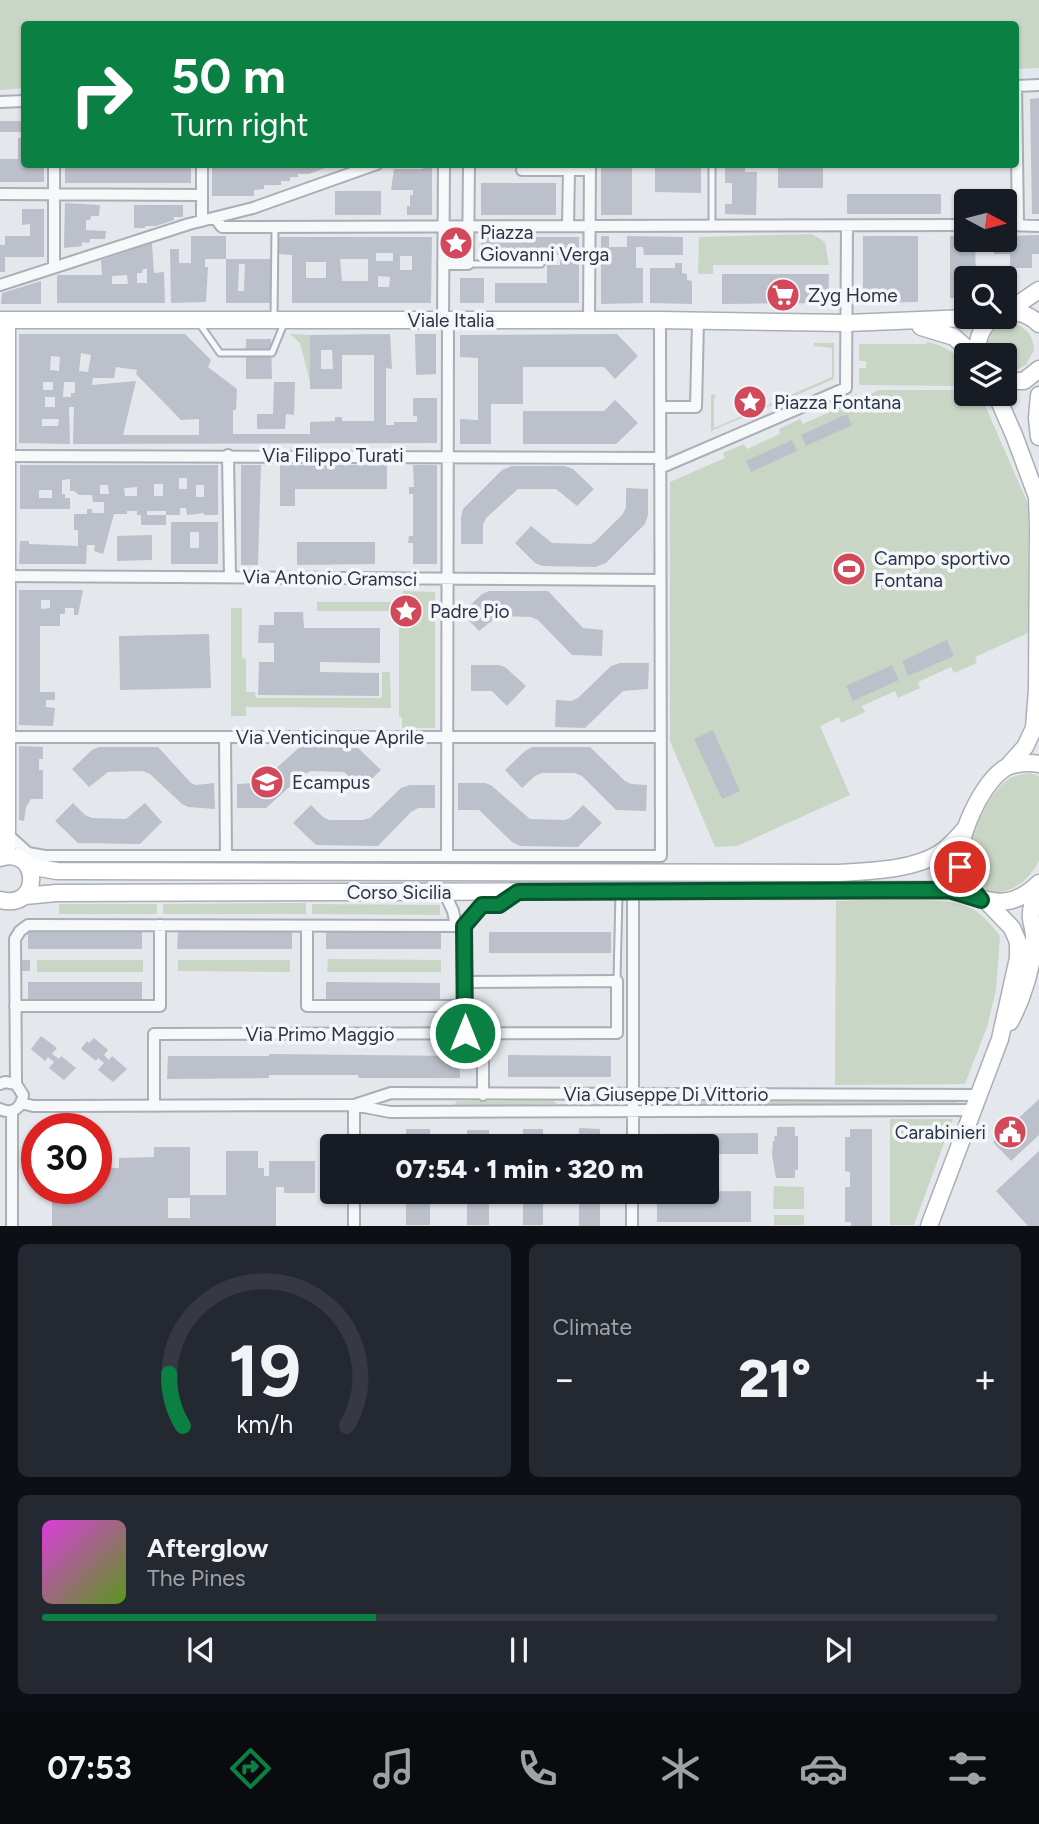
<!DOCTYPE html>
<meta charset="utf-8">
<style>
body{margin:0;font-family:Figtree,sans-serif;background:#242831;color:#f1f3f6;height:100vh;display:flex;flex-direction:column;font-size:26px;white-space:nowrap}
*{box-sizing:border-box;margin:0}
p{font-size:23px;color:#9ea1a6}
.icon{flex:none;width:38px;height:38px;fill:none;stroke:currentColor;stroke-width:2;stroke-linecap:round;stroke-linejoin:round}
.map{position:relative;height:1226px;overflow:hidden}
.drawer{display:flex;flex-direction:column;gap:18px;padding:18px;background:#0d0f14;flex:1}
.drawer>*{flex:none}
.guide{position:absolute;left:21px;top:21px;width:998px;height:147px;border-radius:7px;box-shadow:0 2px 5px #0004;background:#0b8043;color:#fff;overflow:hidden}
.needle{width:46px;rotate:97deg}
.fabs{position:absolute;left:954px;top:189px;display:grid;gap:14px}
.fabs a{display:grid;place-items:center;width:63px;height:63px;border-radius:7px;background:#171b24;box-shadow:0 2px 5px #0004;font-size:35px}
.speed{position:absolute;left:21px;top:1113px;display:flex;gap:14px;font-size:35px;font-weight:700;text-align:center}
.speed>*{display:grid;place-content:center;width:91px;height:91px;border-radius:50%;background:#171b24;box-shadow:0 2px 5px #0004;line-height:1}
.speed .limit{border:10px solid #d22;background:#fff;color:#111}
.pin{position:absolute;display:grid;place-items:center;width:60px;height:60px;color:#fff;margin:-30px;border:4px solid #fff;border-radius:50%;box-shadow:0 2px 7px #0007}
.me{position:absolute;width:77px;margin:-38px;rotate:0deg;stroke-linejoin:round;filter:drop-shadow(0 0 5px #0008)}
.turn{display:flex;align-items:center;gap:24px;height:147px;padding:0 35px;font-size:32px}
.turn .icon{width:91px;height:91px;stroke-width:2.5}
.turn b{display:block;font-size:49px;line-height:60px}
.big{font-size:52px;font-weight:800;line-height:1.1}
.drawer .card{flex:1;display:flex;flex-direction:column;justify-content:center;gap:10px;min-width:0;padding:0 24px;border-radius:10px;background:#242831}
.drawer .dial{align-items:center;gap:0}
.dial svg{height:182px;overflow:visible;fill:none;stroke:#363941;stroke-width:7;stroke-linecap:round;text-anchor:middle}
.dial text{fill:#f1f3f6;stroke:none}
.song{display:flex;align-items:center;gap:21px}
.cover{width:84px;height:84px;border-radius:10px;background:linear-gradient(135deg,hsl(300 70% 55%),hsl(90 70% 35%))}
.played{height:7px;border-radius:4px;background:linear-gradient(90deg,#0b8043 35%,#363941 35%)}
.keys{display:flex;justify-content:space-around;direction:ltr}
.heat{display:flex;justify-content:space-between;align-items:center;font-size:38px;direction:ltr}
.drawer .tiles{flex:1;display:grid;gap:18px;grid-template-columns:1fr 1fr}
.card:last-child{grid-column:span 2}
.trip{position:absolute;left:320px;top:1134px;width:399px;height:70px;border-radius:7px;background:#171b24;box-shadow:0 2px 5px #0004;font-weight:800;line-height:70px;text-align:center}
.menu{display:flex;height:112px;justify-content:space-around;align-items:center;background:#090b0e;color:#9ea1a6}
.menu .icon{width:49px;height:49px}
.menu .on{color:#0b8043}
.menu b{font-size:32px;color:#f1f3f6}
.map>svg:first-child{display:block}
.green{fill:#c9d6c5}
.building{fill:#bbc0ca;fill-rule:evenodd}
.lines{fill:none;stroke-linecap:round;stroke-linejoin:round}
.lane-casing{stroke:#a9aeb7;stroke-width:9}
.street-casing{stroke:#a9aeb7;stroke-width:14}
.secondary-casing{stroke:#a9aeb7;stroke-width:19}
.lane{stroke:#f7f8fa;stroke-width:5}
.street{stroke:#f7f8fa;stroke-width:10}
.secondary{stroke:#fff;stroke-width:16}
.route-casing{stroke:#07532c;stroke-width:18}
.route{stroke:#0b8043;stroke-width:12}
.labels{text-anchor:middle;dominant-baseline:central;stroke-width:7;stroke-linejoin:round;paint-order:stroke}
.poi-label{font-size:19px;fill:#2b3445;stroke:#f4f6f9;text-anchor:start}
.street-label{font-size:19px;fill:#2b3445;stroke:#f4f6f9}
</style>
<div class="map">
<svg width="1039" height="1226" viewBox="0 0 1039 1226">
<rect width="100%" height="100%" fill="#e4e7ec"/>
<path class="green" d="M0,0H1039V68L1015,69V24H24V88L0,90Z
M812,234L825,242L829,265H713V274H698L699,237Z
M1010,323C1026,326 1033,335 1034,350L1026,365L1018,369H1005L1004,355H988C984,338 993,326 1010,323Z
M290,334L310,335V382L300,343Z
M927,342C941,344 960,354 965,368C967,373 966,381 966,386L859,385V368H866V361H859V344H926Z
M814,343H834V379L711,431V394L716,395L714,399V428L832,377V348L814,346Z
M879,390H966V394H980L1028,504V633L975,657L977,663L954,673L951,667L918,682L920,688L898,698L895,691L862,706L865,712L841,723L839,717L820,726L850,795L737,846L715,847L670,741V482L725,458L723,453L744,444L747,449L780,434L779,429L800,419L803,424L836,409L834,404L856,394L859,399Z
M403,591L435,592V728H402V717H399V611H317V602H403Z
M231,608H242V658L246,659V692H255L256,698H382V672H390L391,708L246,707V716H231Z
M1030,773L1039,776V861C1029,880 1013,894 990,892C981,885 972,878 969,867C964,844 989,791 1009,779C1015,775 1023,774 1030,773Z
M836,901C870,901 944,894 973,909C984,916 992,926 1000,936L996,990L987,1027L965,1084L835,1085Z
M306,903V914H163V904Z
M59,904H157V914H59Z
M312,904L440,905V915L312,914Z
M328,959L441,960V972H327Z
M37,960H143V972H37Z
M178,960H290V972L178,971Z
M953,1100L958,1103L662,1106L657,1104L662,1101Z
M457,1101H554L557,1104L457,1107L454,1105Z
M890,1119H953L914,1225H890Z
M774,1186L804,1187V1209H773Z
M774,1215H804V1225H774Z"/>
<path class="building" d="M1039,98V214H1032L1030,99Z
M0,121H24V132H0Z
M18,138H24V164H44V182H0V159H18Z
M65,164H191V183H65Z
M212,164H254V167H263V164L333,165L309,174H298V177H290V181H281V185H264V189L254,190V196H212Z
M423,164H432V215H407V206H410V195H413V190H391L394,169H423Z
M601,164H632V215H601Z
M655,164H701V193L655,192Z
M725,164H745V172H757L756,215L725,214V204H732V183H725Z
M778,164H823V188H778Z
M481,183H556V215H481Z
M335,191H381V215H335Z
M963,193H1007V201H966V214H962Z
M847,194H941V214H847Z
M65,203L100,205L99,216H91L90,220H86V230L106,231L105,239H90L89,243L82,242V246L64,248Z
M134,205H183V217H174V220L156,226H145V228H134Z
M22,209H44V257H5V272H0V245H5V236H30V224L22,225Z
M1039,235V254H1032V268H1010V254H994V240H1004V236Z
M191,236H226V259H205V267H208L206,302L171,303L170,249H179V263H191Z
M601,236H609V247H627V236L683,237V255H644L643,247H636V268H643V303L601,304Z
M863,236H918V302L863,303Z
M950,236H966V240H975L976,278H966V298H950Z
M278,237H432L431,303H292V255L278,254ZM376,253H393V261H376ZM400,256H412V270H400ZM340,259H368V281H342ZM306,262H326V278H306ZM378,276L390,277L389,287H378Z
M481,237H579V303H495V283H547V265H560V255H542V259L481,260Z
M152,243L154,273L164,272L165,303H57V275H102L101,260ZM143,269H147V283H137V273H142ZM127,275L128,284H112V276Z
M226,259H270V303H226ZM239,264H245L244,291H238Z
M675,263H682V273L687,274V280L692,281V304L650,303V268H675Z
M722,274H829L828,303L722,304Z
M460,278H484V303H460Z
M41,281V304H1L2,293Z
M19,334H185L211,360L208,367L237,389L236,410H233V434H310V422L335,421V417H342V421H374V355H342V389H310V335L390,334L392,369L386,368V425H394V422H417V416H413V398H437V443L73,444L74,407H69L70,444L19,443ZM321,350H332L333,369H321ZM81,353L91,355L88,372L79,371ZM51,356L60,357L59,371L50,370ZM116,367L137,370L136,374L181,420L199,419V435H123L136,381L92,385L93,378H114ZM43,382H53V390H43ZM64,382H75V393H71V397H63ZM45,397H55V407H45ZM42,419H59L58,426H42Z
M415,334H436V374L416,375Z
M617,334L638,356L615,379L604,367H523V404H491V444H460V419L478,420V358L460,357V335Z
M246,339H271L272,379H246Z
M274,382H295L294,415L286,414L285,429H257V414H273Z
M615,400L638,423L616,444H523V411H604Z
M847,414L852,425L806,446L801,435Z
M792,440L797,451L751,472L746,461Z
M20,465H218V515H204V513L187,515L186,508H180V515H166V511H147V515H166V525H141V515H137V511H127V514H114L103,554L94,551L95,545H87L86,564H19L20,541H29V544L78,546V530H74V514H87V509H92V513H104V502H93L92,495H79L74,491H70V479L62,480V494H65V498H70V509H20ZM179,478H187V489H179ZM154,484H163V496H154ZM100,485H108L109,494H100ZM196,485H204V497H196ZM137,487V496H125L124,488ZM39,490H52V498H39Z
M241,465H261L258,565H241Z
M280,465H387V489H295V506H280Z
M413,465H437V564H413V543H408L409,536H413V494H409V487H414Z
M512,466H565L573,469L594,489L577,506L556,489H518L486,518L483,525V544H461V518L463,509L502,470Z
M626,488L648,489V515L645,524L606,563L596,567L543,566L535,563L515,543L531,526L552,543L591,544L596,541L623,514L626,507Z
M171,522H218V564H171ZM190,532H199V548H190Z
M152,535V560L117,561V536Z
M297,542H375V564L297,565Z
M19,590H83L78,615H74V608H65V614H60V626H40V692H55V700H46V707L55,708L53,726L19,725ZM41,600H50V608L41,609Z
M489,591H548L583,628L603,630L602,656L572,655L538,620L531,617L498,616L479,631L462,613L482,594Z
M274,612H303L304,628H380V663L320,662V672L379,673V696L258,695L259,662H274V643H258L259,625H274Z
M209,634L211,688L120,690L119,636Z
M947,640L954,656L908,676L902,661Z
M620,663H649L648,689L623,691L585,728L555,727L556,700L571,701L578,698L611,666Z
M471,665H499L505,667L526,686L507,706L492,691H471Z
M892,665L899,680L853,701L846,686Z
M713,730L740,791L722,799L694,739Z
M19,746L43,747V759H39V770H43V799H31L26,807L24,821L19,820Z
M301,746L358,748L381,770L362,788L344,772L311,771L304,774L266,808H237V784L257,783L262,781Z
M99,747H158L191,783L196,785L214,783L215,809L188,807L182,804L150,774L143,771L108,772L89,787L72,769L92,750Z
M532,747H590L625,781L631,784L647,785L646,811L616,810L582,776L575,773H542L535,776L522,788L505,770L525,751Z
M458,783H486L492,786L530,819L564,820L570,818L583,805L602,823L578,847L520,846L512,842L479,810H458Z
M410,785H435V808H418L411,812L378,846L316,845L293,823L311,805L323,817L329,820H363L370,818L401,788Z
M73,803L85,815L92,818L126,819L145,803L162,822L140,844L78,843L55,821Z
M28,931L142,932V949H28Z
M178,931L292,932V949H177Z
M326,932H441V949H326Z
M489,932H611V953H489Z
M20,960H30V971H20Z
M28,982H142V999H28Z
M326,982L440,983V1000H326Z
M41,1036L57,1048L52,1054L59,1059L61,1056L76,1068L64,1080L49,1068L54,1062L48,1057L45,1061L31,1049Z
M94,1038L108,1050L104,1055L109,1060L112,1056L127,1069L113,1082L98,1070L104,1063L98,1058L96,1061L81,1049L87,1041L89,1043Z
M269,1054L459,1056L460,1078H359L358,1075H269V1078L167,1079L168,1056H269Z
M508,1055L611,1056V1077H508Z
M1039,1099V1135L1011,1161L993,1142Z
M777,1127H795V1136H798V1170H795V1178H776L772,1155L773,1141H775L774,1136H777Z
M579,1128L600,1129V1146H579Z
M406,1129H430V1146H406Z
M523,1129H543V1146H523Z
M850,1129H872V1226H851V1222H845V1187H850V1172L845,1171V1137H850Z
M467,1130H489V1146H467Z
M758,1133V1154H707V1146H658L657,1134Z
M154,1147H190V1195H226V1151H258V1168H264V1176H269V1161H315V1193H284V1187H276V1226H52V1189L96,1188V1168H119V1158L154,1157ZM168,1198H190V1218H168Z
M1039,1151V1226H1028L996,1191Z
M751,1191V1222H657V1192Z
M406,1192H430V1225H406Z
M467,1192H489V1225H467Z
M523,1192H543V1225H523Z
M579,1192H600V1226H579Z"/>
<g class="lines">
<defs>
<path id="lane" d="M712,225V164
M468,264H541
M274,318L275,227
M199,323L220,353H272L285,321
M617,980L619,892"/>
<path id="street" d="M1016,85L1018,225
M1015,86L1039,85
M0,102L24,101
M202,164V221
M522,170H589
M0,194L202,195
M215,218L222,227L966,225
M1004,225L1039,226
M568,226L569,170
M443,264H468L469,164
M54,266V164
M0,285L189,224L253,208L377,164
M443,320L444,164
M589,320L590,164
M660,407H696L698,321
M228,455L230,577
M7,456L660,458
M660,468L846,388L847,226
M1,576L660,580
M3,737H660
M225,737L226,855
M7,834L28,853L45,856H661L660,320
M447,856L448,320
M444,892L453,911L456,926
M307,926V1006H464
M464,926L465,1033
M15,1006H160V925
M483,1033V1095
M0,1084L5,1082L16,1084L23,1095C22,1108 12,1115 0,1109
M16,1084L15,939L20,931L28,925L464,926L482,905H499L518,892
M22,1103L33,1106H58L354,1105L390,1112L974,1110
M357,1104L391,1093L980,1095
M354,1105V1146
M154,1106V1034L617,1033V981L464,982
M12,1111V1226
M633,1146V892
M354,1226V1192
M632,1226V1192"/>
<path id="secondary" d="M1004,312C1018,311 1029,314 1039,324
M1006,312L1039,290
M0,320H660L847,323L993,317
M921,327L954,337L974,355
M978,355C976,339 981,327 994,317
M1004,381H1024L1039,369
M996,394L1014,435L1037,497L1038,526L1037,690L1034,728L1025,747L1007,767
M1039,395L1037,418L1039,437
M7,856V320
M0,858C40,845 43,911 0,900
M28,866L57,871L839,873C871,871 913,870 940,853C949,847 957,838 964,830
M25,896L56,893L949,890C987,898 1006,915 1039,883
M980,898C971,889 962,879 960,866C955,840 983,779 1007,767C1016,763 1030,762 1039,764
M1010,1022C1023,998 1032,968 1034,941C1035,933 1032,926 1031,919C1030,907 1034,897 1039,886
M929,1226L1000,1039L1018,958V942L1012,928L987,902"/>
</defs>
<use href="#lane" class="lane-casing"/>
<use href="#street" class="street-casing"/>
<use href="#secondary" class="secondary-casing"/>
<use href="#lane" class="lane"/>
<use href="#street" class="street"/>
<use href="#secondary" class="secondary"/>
</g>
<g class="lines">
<defs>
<path id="route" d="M465,1033L464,926L482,905H499L518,892L949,890L981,900L964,879L960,867"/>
</defs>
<use href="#route" class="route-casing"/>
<use href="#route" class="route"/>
</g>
<defs>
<symbol id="sight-disc" viewBox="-11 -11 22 22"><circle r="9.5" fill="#d1495b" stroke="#f4f6f9"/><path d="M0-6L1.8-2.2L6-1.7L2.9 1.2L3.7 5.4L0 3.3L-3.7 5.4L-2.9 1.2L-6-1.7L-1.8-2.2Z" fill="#fff"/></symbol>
<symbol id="supermarket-disc" viewBox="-11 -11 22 22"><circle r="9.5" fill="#d1495b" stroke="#f4f6f9"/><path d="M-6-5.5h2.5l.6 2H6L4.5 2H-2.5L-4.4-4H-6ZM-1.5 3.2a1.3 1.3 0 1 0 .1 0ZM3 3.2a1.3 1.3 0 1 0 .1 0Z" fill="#fff"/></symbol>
<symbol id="stadium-disc" viewBox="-11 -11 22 22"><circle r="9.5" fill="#d1495b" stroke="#f4f6f9"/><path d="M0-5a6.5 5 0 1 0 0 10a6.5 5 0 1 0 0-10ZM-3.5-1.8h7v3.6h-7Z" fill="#fff"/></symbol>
<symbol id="university-disc" viewBox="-11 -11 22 22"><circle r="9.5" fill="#d1495b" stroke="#f4f6f9"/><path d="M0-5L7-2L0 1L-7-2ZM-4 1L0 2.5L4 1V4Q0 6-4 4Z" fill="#fff"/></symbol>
<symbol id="civic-disc" viewBox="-11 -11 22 22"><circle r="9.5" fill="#d1495b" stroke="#f4f6f9"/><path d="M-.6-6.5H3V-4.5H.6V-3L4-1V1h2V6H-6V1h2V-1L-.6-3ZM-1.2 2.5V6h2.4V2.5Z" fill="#fff"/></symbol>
</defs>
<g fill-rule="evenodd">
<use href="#sight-disc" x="437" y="224" width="38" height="38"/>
<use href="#supermarket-disc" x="764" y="276" width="38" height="38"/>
<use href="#sight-disc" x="731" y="383" width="38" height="38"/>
<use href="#stadium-disc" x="830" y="550" width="38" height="38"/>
<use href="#sight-disc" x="387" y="592" width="38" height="38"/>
<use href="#university-disc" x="248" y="763" width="38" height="38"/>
<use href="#civic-disc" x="991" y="1113" width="38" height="38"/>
</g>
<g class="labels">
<g class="poi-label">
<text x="480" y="232">Piazza<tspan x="480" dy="22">Giovanni Verga</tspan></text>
<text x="808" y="295">Zyg Home</text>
<text x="774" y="402">Piazza Fontana</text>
<text x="874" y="558">Campo sportivo<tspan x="874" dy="22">Fontana</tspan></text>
<text x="430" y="611">Padre Pio</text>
<text x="292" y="782">Ecampus</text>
<text x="986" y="1132" text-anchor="end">Carabinieri</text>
</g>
<g class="street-label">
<text x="451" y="320">Viale Italia</text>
<text x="333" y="455">Via Filippo Turati</text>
<text transform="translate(330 578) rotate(1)">Via Antonio Gramsci</text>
<text x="330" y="737">Via Venticinque Aprile</text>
<text x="399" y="892">Corso Sicilia</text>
<text x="320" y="1034">Via Primo Maggio</text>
<text x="666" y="1094">Via Giuseppe Di Vittorio</text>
</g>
</g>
</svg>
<div class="fabs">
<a><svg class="needle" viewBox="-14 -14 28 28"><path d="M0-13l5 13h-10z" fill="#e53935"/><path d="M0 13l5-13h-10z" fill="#9ea1a6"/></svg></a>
<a><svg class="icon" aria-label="search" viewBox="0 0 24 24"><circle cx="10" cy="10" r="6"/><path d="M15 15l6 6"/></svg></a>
<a><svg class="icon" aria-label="layers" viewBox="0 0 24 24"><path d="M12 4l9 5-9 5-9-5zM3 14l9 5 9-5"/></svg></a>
</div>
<div class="speed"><div class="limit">30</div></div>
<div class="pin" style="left:960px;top:867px;background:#d93025"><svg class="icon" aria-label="arrive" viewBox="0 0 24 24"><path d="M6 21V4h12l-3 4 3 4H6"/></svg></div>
<svg class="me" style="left:465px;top:1033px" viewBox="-20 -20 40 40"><circle r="17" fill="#0b8043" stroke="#fff" stroke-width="3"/><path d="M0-11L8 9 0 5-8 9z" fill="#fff"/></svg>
<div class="trip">07:54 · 1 min · 320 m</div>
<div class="guide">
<div class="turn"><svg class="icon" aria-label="right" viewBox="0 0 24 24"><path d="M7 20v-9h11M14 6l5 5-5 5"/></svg><div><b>50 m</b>Turn right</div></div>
</div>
</div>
<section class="drawer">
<div class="tiles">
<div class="card dial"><svg viewBox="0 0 100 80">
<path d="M14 69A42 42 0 1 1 86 69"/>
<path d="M14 69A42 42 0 0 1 8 46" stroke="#0b8043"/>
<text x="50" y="56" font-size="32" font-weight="700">19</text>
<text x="50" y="72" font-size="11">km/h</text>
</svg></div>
<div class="card"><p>Climate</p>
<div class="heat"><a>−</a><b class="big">21°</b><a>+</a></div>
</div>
<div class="card">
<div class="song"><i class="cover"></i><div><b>Afterglow</b><p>The Pines</p></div></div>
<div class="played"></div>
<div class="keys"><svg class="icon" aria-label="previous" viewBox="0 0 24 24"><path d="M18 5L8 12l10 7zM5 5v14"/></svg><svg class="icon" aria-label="pause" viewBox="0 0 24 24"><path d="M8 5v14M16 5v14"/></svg><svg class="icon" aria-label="next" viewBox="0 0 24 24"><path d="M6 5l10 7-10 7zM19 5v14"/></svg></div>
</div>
</div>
</section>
<nav class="menu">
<b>07:53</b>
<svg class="icon on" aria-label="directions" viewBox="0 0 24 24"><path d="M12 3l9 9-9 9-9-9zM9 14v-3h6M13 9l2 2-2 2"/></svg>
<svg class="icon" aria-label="music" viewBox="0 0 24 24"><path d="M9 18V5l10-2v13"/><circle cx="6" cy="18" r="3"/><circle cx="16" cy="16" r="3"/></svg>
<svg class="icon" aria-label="phone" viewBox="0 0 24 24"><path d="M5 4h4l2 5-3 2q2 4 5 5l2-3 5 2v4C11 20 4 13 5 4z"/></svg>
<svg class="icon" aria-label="climate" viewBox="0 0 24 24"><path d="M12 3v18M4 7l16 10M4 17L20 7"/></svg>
<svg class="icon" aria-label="car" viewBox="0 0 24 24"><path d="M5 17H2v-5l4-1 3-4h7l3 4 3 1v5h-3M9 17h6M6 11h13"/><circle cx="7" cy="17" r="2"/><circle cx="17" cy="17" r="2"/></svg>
<svg class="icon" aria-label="filters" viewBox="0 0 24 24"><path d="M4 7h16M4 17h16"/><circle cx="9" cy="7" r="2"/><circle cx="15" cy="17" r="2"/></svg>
</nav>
